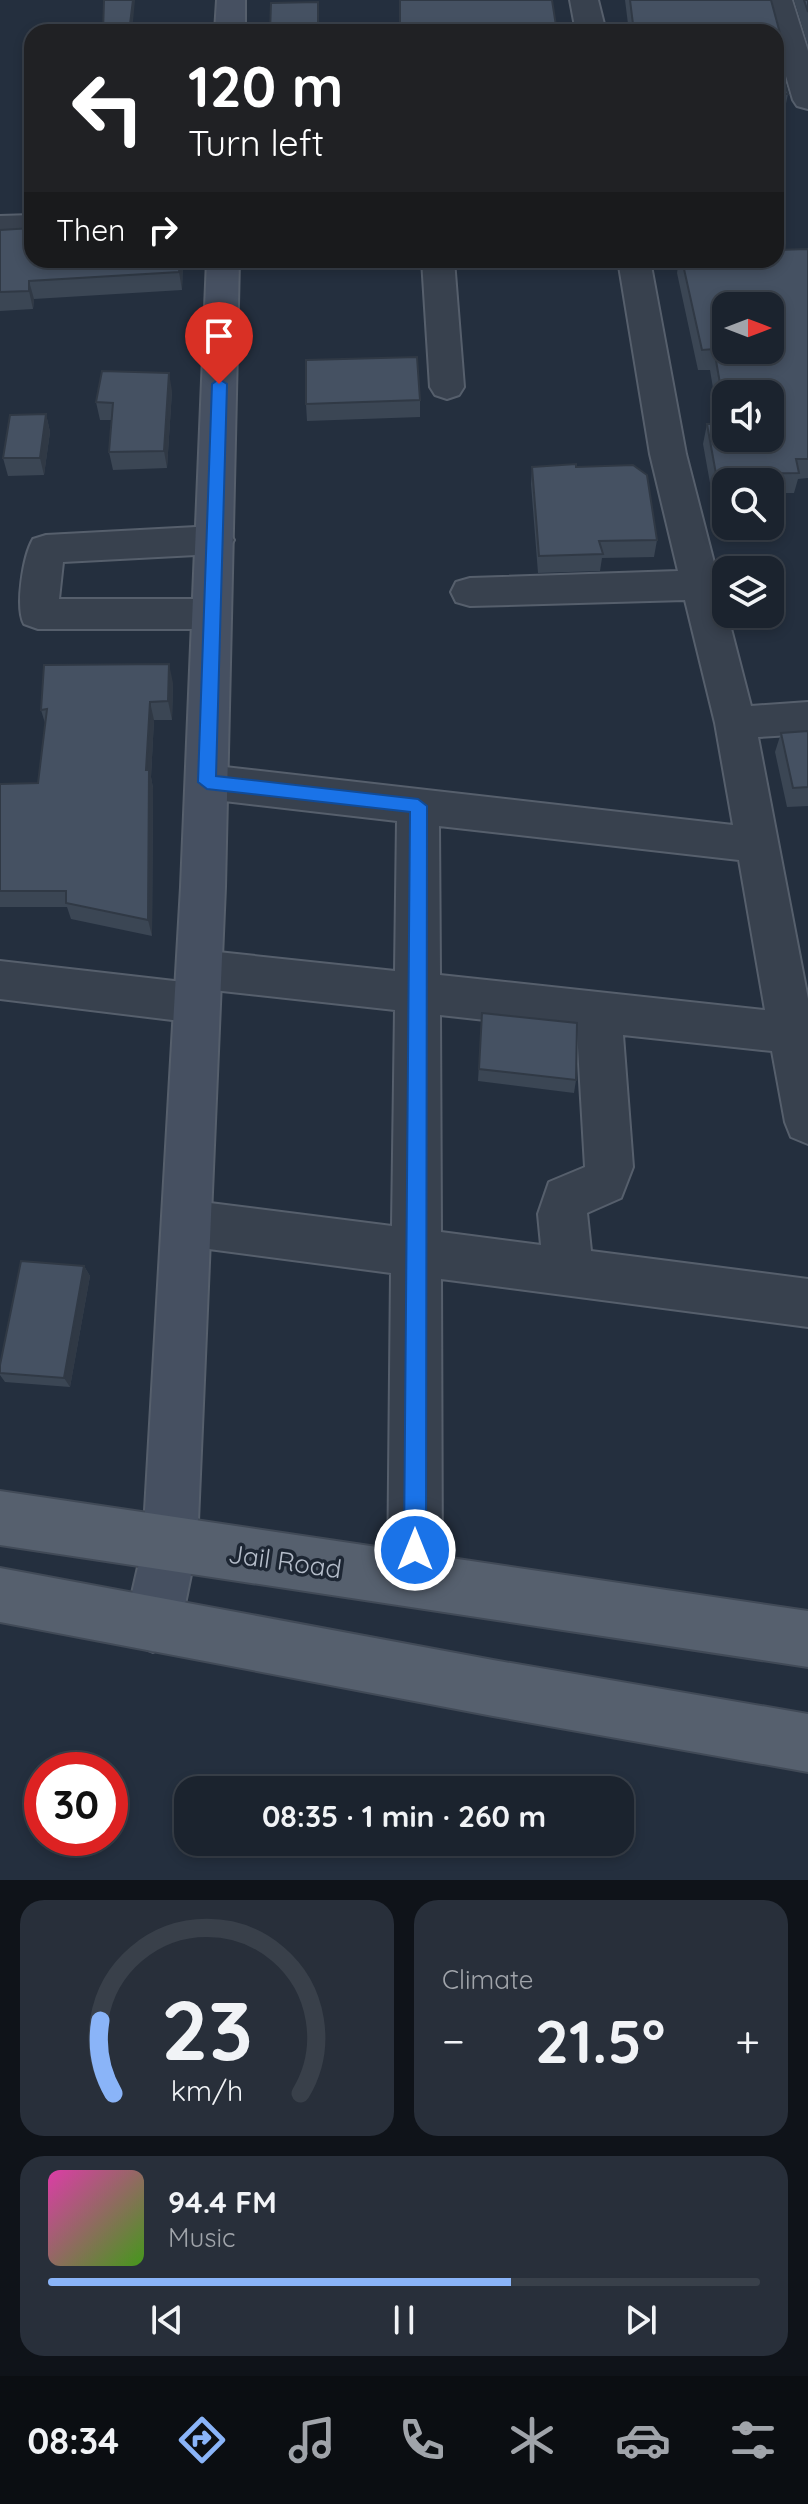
<!DOCTYPE html>
<meta charset="utf-8">
<style>
body{margin:0;font-family:Quicksand,sans-serif;background:#282f3a;color:#f1f3f6;height:100vh;display:flex;flex-direction:column;font-size:30px;white-space:nowrap}
*{box-sizing:border-box;margin:0}
p{font-size:26px;color:#a0a4aa}
.icon{flex:none;width:44px;height:44px;fill:none;stroke:currentColor;stroke-width:2;stroke-linecap:round;stroke-linejoin:round}
.map{position:relative;height:1880px;overflow:hidden}
.panel{display:flex;flex-direction:column;gap:20px;padding:20px;background:#0f1319;flex:1}
.panel>*{flex:none}
.top-card{position:absolute;left:24px;top:24px;width:760px;height:244px;border-radius:24px;box-shadow:0 4px 12px #0003,0 0 0 2px #39404a;background:#202124;color:#fff;overflow:hidden}
.needle{width:52px;rotate:90deg}
.fabs{position:absolute;left:712px;top:292px;display:grid;gap:16px}
.fabs a{display:grid;place-items:center;width:72px;height:72px;border-radius:16px;background:#1b232e;box-shadow:0 4px 12px #0003,0 0 0 2px #39404a;font-size:40px}
.speed{position:absolute;left:24px;top:1752px;display:flex;gap:16px;font-size:40px;font-weight:700;text-align:center}
.speed>*{display:grid;place-content:center;width:104px;height:104px;border-radius:50%;background:#1b232e;box-shadow:0 4px 12px #0003,0 0 0 2px #39404a;line-height:1}
.speed .limit{border:12px solid #d22;background:#fff;color:#111}
.pin{position:absolute;display:grid;place-items:center;width:68px;height:68px;color:#fff;margin:-82px -34px;border-radius:50% 50% 50% 0;rotate:-45deg;box-shadow:0 0 8px #0007}
.pin .icon{rotate:45deg}
.me{position:absolute;width:88px;margin:-44px;rotate:0deg;stroke-linejoin:round;filter:drop-shadow(0 0 6px #0008)}
.turn{display:flex;align-items:center;gap:28px;height:168px;padding:0 32px;font-size:36px}
.turn .icon{width:104px;height:104px;stroke-width:2.5}
.turn b{display:block;font-size:56px;line-height:68px}
.then{display:flex;align-items:center;height:76px;padding:0 32px;background:#0003;gap:16px;font-size:30px}
.big{font-size:60px;font-weight:700;line-height:1.1}
.panel .tile{flex:1;display:flex;flex-direction:column;justify-content:center;gap:12px;min-width:0;padding:0 28px;border-radius:24px;background:#282f3a}
.panel .dial{align-items:center;gap:0}
.dial svg{height:208px;overflow:visible;fill:none;stroke:#39404a;stroke-width:7;stroke-linecap:round;text-anchor:middle}
.dial text{fill:#f1f3f6;stroke:none}
.song{display:flex;align-items:center;gap:24px}
.cover{width:96px;height:96px;border-radius:12px;background:linear-gradient(135deg,hsl(320 70% 55%),hsl(100 70% 35%))}
.played{height:8px;border-radius:4px;background:linear-gradient(90deg,#8ab4f8 65%,#39404a 65%)}
.keys{display:flex;justify-content:space-around;direction:ltr}
.heat{display:flex;justify-content:space-between;align-items:center;font-size:44px;direction:ltr}
.panel .tiles{flex:1;display:grid;gap:20px;grid-template-columns:1fr 1fr}
.tile:last-child{grid-column:span 2}
.trip{position:absolute;left:174px;top:1776px;width:460px;height:80px;border-radius:24px;background:#1b232e;box-shadow:0 4px 12px #0003,0 0 0 2px #39404a;font-weight:700;line-height:80px;text-align:center}
.tabs{display:flex;height:128px;justify-content:space-around;align-items:center;background:#0b0e12;color:#a0a4aa}
.tabs .icon{width:56px;height:56px}
.tabs .current{color:#8ab4f8}
.tabs b{font-size:36px;color:#f1f3f6}
.map>svg:first-child{display:block}
.lines{fill:none;stroke-linecap:round;stroke-linejoin:round}
.street-casing{stroke:#565f6c;stroke-width:4}
.secondary-casing{stroke:#565f6c;stroke-width:4}
.primary-casing{stroke:#414a57;stroke-width:4}
.street{fill:#38414e;fill-rule:evenodd}
.secondary{fill:#465061;fill-rule:evenodd}
.primary{fill:#56606e;fill-rule:evenodd}
.wall{fill:#3b4654;fill-rule:evenodd}
.shaded-wall{fill:#303945}
.building{fill:#455162;stroke:#303945;stroke-width:2;fill-rule:evenodd}
.route{fill:#1a73e8;stroke:#114b97;stroke-width:2}
.labels{text-anchor:middle;dominant-baseline:central;stroke-width:7;stroke-linejoin:round;paint-order:stroke}
.near-street-label{font-size:26px;fill:#b4bcc9;stroke:#1d2633}
</style>
<div class="map">
<svg width="808" height="1880" viewBox="0 0 808 1880">
<rect width="100%" height="100%" fill="#242f3e"/>
<g class="lines">
<defs>
<path id="street" d="M570,0H598L606,32H576Z
M764,0H792L808,51V109L797,106L793,100L776,42V32H773Z
M32,215V235L0,236V216Z
M422,260H454L464,387L459,395L447,399L435,395L430,387Z
M618,260H650L686,454L751,706L808,702V734L758,737L808,999V1144L791,1137L785,1122L772,1051L623,1035L633,1167L621,1198L587,1213L591,1251L808,1279V1327L441,1279L442,1579L434,1598L415,1606L396,1598L388,1579L391,1273L186,1246L169,1239L162,1223L169,1207L186,1200L392,1226L395,1010L213,990L220,1003L213,1017L197,1023L0,999V961L183,982L177,969L183,955L199,950L395,971L397,821L207,799L192,794L186,782L192,770L207,765L733,825L715,723L685,600L470,606L456,602L451,592L456,582L470,578L678,571L650,454ZM439,826L739,860L765,1010L440,975ZM440,1015L577,1030L585,1167L549,1182L538,1214L541,1245L441,1232Z
M215,526L228,530L234,540L228,550L215,554L63,562L59,599H212L226,604L231,614L226,624L212,629H38L24,624C15,608 23,556 33,539L46,535Z"/>
<path id="secondary" d="M217,0H245V32H215Z
M207,260H239L225,887L197,1545L181,1624L173,1644L153,1652L133,1644L125,1624L143,1545L181,887Z"/>
<path id="primary" d="M0,1491L808,1611V1667L0,1545Z
M0,1568L493,1660L808,1714V1772L493,1716L0,1622Z"/>
</defs>
<use href="#street" class="street-casing"/>
<use href="#secondary" class="secondary-casing"/>
<use href="#primary" class="primary-casing"/>
<use href="#street" class="street"/>
<use href="#secondary" class="secondary"/>
<use href="#primary" class="primary"/>
</g>
<path class="wall" d="M625,0H771L781,37L777,56L788,94L784,113L776,114V32H629Z
M794,0H808V45Z
M0,230L183,260L182,290L34,299L33,309L0,311Z
M808,249V478L798,479L794,493H770V482H726V494H712L703,444L707,424H719L710,370H698L677,273L679,260H776ZM726,394L770,438H726Z
M172,391L167,468L113,470L109,452L112,420H100L96,402Z
M420,400V417L307,421L306,404Z
M46,414L50,432L44,475L8,476L3,458Z
M532,467H576L657,540L654,557L602,558L600,571L538,573L531,484Z
M173,683L172,720H154L151,777L153,788L152,936L71,919L67,907H0V784L38,783L45,723L41,710Z
M808,731V806L787,807L775,752L781,733Z
M482,1013L576,1080L574,1093L478,1081Z
M84,1266L90,1276L70,1387L5,1382L0,1375V1365Z"/>
<path class="shaded-wall" d="M133,0H135L132,32H129Z
M180,260H183L182,290L179,272Z
M29,281L34,299L33,309L29,291Z
M169,373L172,391L167,468L164,451Z
M46,414L50,432L44,475L40,458Z
M169,664L173,683L172,720L168,701Z
M150,702L154,720L151,777L153,788L152,936L148,920L146,770Z
M84,1266L90,1276L70,1387L64,1378Z"/>
<path class="building" d="M104,0H133L129,32H103Z
M400,0H552L557,32H400Z
M630,0H771L781,37L776,38V32H634Z
M804,0H808V12Z
M318,2V32H270L271,3Z
M776,51L788,94H776Z
M32,228V260H180L179,272L29,281V291L0,292V230Z
M808,249V459H796L799,473L716,474L707,424H726V438H770V394H726V418L714,349L702,350L682,260H776V250ZM726,306H770V350H726Z
M417,357L420,400L306,404V360Z
M102,371L169,373L164,451L109,452L113,403L96,402Z
M46,414L40,458H3L10,415Z
M576,464V467L633,465L647,475L657,540L599,541L603,554L539,556L532,467Z
M169,664L168,701L150,702L146,770H149L148,920L66,903V891H0V784L38,783L47,709L41,710L44,665Z
M808,731V787L793,788L781,733Z
M482,1013L577,1023L576,1080L479,1069Z
M21,1261L84,1266L64,1378L0,1373V1365Z"/>
<path class="route" d="M219,379L227,384L216,776L418,799L427,806L426,1550L423,1557L415,1561L407,1557L404,1550L410,812L207,789L198,782L212,384Z"/>
<g class="labels">
<g class="near-street-label">
<text transform="translate(285 1561) rotate(8)">Jail Road</text>
</g>
</g>
</svg>
<div class="fabs">
<a><svg class="needle" viewBox="-14 -14 28 28"><path d="M0-13l5 13h-10z" fill="#e53935"/><path d="M0 13l5-13h-10z" fill="#a0a4aa"/></svg></a>
<a><svg class="icon" aria-label="sound" viewBox="0 0 24 24"><path d="M4 9h4l5-4v14l-5-4H4zM17 9q2 3 0 6"/></svg></a>
<a><svg class="icon" aria-label="search" viewBox="0 0 24 24"><circle cx="10" cy="10" r="6"/><path d="M15 15l6 6"/></svg></a>
<a><svg class="icon" aria-label="layers" viewBox="0 0 24 24"><path d="M12 4l9 5-9 5-9-5zM3 14l9 5 9-5"/></svg></a>
</div>
<div class="speed"><div class="limit">30</div></div>
<div class="pin" style="left:219px;top:384px;background:#d93025"><svg class="icon" aria-label="arrive" viewBox="0 0 24 24"><path d="M6 21V4h12l-3 4 3 4H6"/></svg></div>
<svg class="me" style="left:415px;top:1550px" viewBox="-20 -20 40 40"><circle r="17" fill="#1a73e8" stroke="#fff" stroke-width="3"/><path d="M0-11L8 9 0 5-8 9z" fill="#fff"/></svg>
<div class="trip">08:35 · 1 min · 260 m</div>
<div class="top-card">
<div class="turn"><svg class="icon" aria-label="left" viewBox="0 0 24 24"><path d="M17 20v-9H6M10 6l-5 5 5 5"/></svg><div><b>120 m</b>Turn left</div></div>
<div class="then">Then<svg class="icon" aria-label="right" viewBox="0 0 24 24"><path d="M7 20v-9h11M14 6l5 5-5 5"/></svg></div>
</div>
</div>
<section class="panel">
<div class="tiles">
<div class="tile dial"><svg viewBox="0 0 100 80">
<path d="M14 69A42 42 0 1 1 86 69"/>
<path d="M14 69A42 42 0 0 1 9 41" stroke="#8ab4f8"/>
<text x="50" y="56" font-size="32" font-weight="700">23</text>
<text x="50" y="72" font-size="11">km/h</text>
</svg></div>
<div class="tile"><p>Climate</p>
<div class="heat"><a>−</a><b class="big">21.5°</b><a>+</a></div>
</div>
<div class="tile">
<div class="song"><i class="cover"></i><div><b>94.4 FM</b><p>Music</p></div></div>
<div class="played"></div>
<div class="keys"><svg class="icon" aria-label="previous" viewBox="0 0 24 24"><path d="M18 5L8 12l10 7zM5 5v14"/></svg><svg class="icon" aria-label="pause" viewBox="0 0 24 24"><path d="M8 5v14M16 5v14"/></svg><svg class="icon" aria-label="next" viewBox="0 0 24 24"><path d="M6 5l10 7-10 7zM19 5v14"/></svg></div>
</div>
</div>
</section>
<nav class="tabs">
<b>08:34</b>
<svg class="icon current" aria-label="directions" viewBox="0 0 24 24"><path d="M12 3l9 9-9 9-9-9zM9 14v-3h6M13 9l2 2-2 2"/></svg>
<svg class="icon" aria-label="music" viewBox="0 0 24 24"><path d="M9 18V5l10-2v13"/><circle cx="6" cy="18" r="3"/><circle cx="16" cy="16" r="3"/></svg>
<svg class="icon" aria-label="phone" viewBox="0 0 24 24"><path d="M5 4h4l2 5-3 2q2 4 5 5l2-3 5 2v4C11 20 4 13 5 4z"/></svg>
<svg class="icon" aria-label="climate" viewBox="0 0 24 24"><path d="M12 3v18M4 7l16 10M4 17L20 7"/></svg>
<svg class="icon" aria-label="car" viewBox="0 0 24 24"><path d="M5 17H2v-5l4-1 3-4h7l3 4 3 1v5h-3M9 17h6M6 11h13"/><circle cx="7" cy="17" r="2"/><circle cx="17" cy="17" r="2"/></svg>
<svg class="icon" aria-label="filters" viewBox="0 0 24 24"><path d="M4 7h16M4 17h16"/><circle cx="9" cy="7" r="2"/><circle cx="15" cy="17" r="2"/></svg>
</nav>
